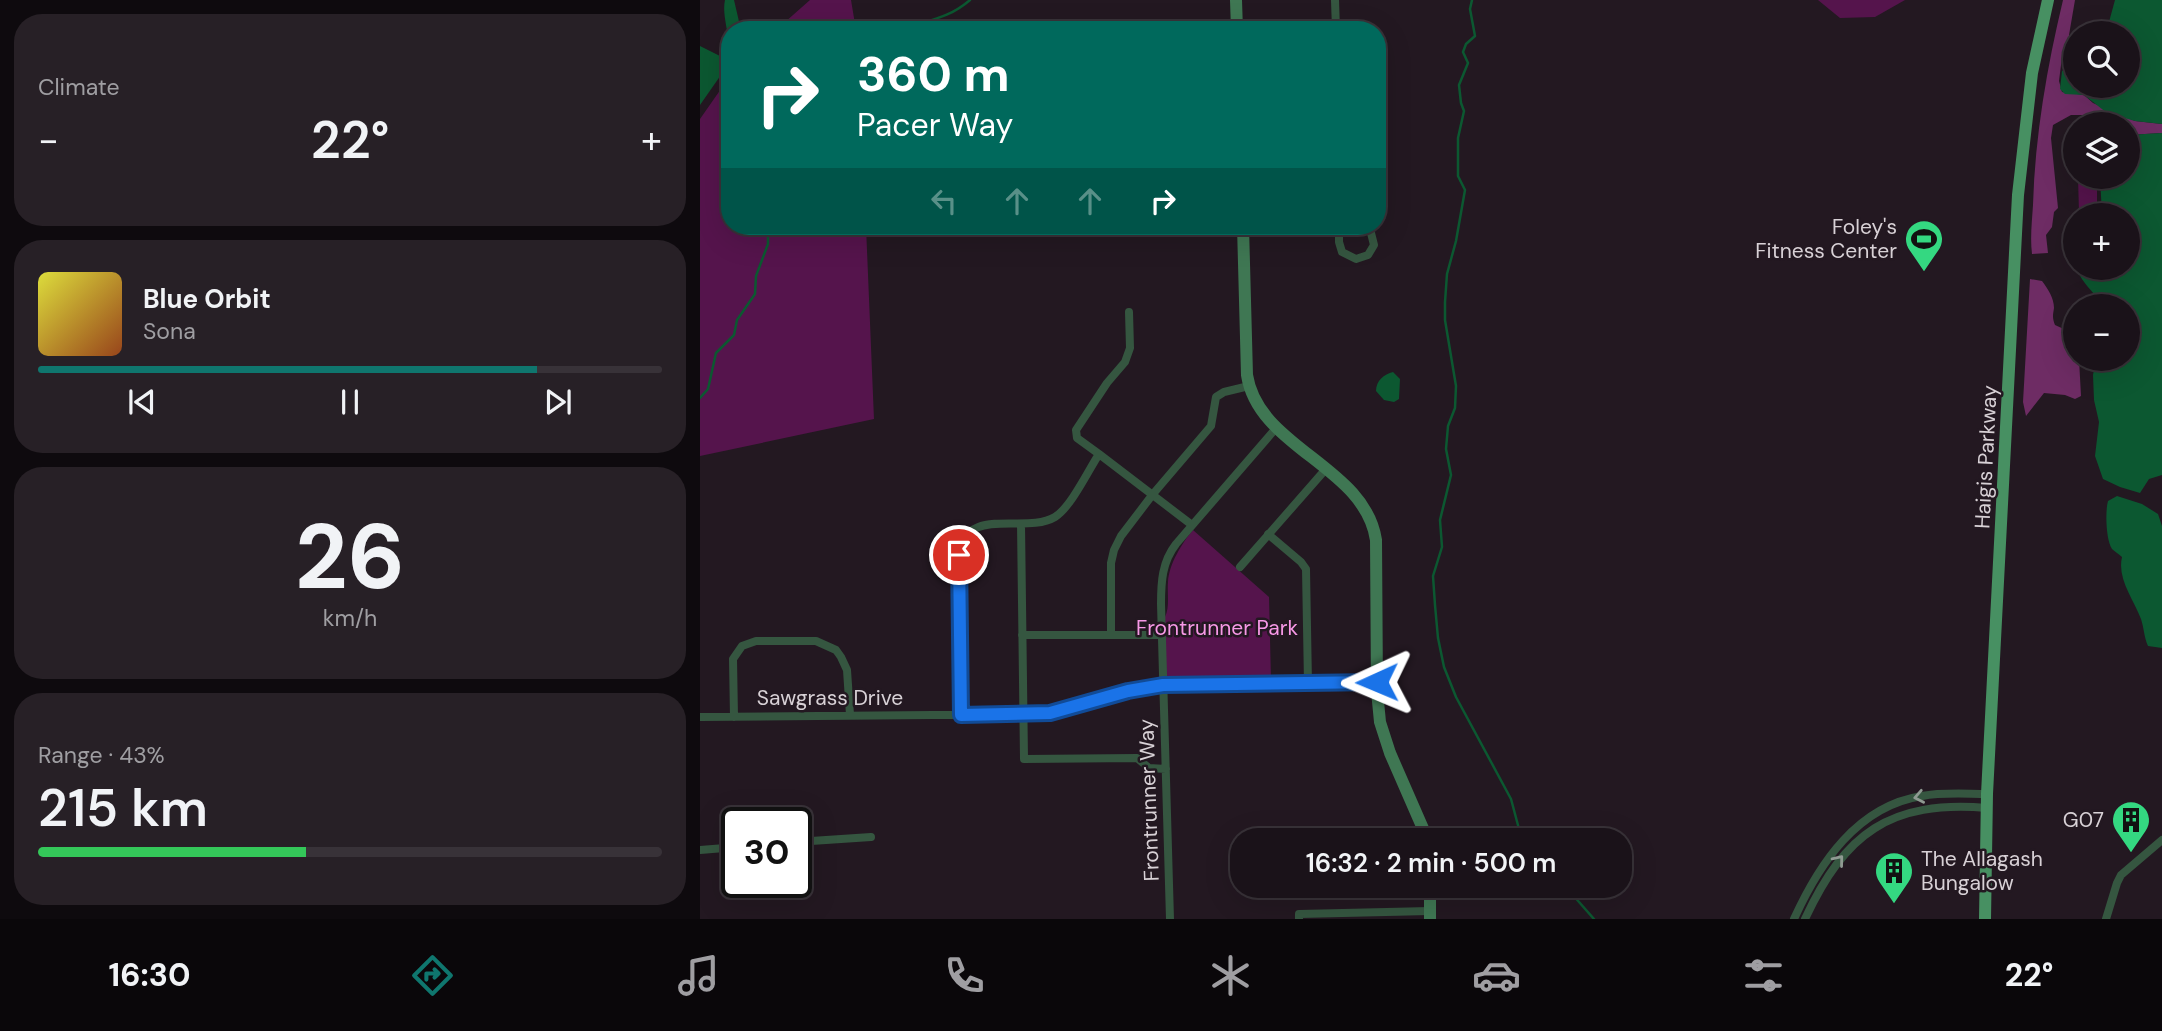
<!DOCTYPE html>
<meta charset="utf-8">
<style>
body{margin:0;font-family:"DM Sans",sans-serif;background:#272026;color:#f1f3f6;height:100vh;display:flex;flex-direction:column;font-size:26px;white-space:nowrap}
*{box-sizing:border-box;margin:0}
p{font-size:23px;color:#9f9ea2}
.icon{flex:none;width:38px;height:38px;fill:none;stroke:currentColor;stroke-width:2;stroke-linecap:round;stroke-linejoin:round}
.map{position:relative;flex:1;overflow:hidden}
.panel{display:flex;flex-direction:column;gap:14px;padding:14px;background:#0e0a0e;width:700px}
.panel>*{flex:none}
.top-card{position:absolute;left:21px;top:21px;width:665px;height:214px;border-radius:28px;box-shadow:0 7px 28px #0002,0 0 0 2px #383238;background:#00695c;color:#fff;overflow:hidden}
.fabs{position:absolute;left:1363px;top:21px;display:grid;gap:14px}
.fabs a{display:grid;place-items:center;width:77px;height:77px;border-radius:50%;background:#1a1219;box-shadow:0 7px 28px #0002,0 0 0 2px #383238;font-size:35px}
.speed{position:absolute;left:21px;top:807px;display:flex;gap:14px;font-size:35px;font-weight:700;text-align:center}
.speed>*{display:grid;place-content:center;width:91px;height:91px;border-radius:50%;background:#1a1219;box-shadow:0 7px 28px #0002,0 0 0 2px #383238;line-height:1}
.speed .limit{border:4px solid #111;border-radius:10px;background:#fff;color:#111}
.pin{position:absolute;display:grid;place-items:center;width:60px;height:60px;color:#fff;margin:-30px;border:4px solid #fff;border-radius:50%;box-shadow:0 2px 7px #0007}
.me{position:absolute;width:77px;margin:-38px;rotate:269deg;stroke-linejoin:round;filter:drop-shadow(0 0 5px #0008)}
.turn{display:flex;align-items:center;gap:24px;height:147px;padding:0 21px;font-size:32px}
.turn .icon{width:91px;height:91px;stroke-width:2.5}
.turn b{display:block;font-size:49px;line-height:60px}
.lanes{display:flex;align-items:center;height:66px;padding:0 21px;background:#0003;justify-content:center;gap:35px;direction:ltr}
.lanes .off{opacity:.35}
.big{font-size:52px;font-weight:600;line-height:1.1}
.panel .tile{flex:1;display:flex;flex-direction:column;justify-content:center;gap:10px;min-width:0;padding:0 24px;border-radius:28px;background:#272026}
.panel .dial{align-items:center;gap:0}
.dial b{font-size:91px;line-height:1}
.song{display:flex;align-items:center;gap:21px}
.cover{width:84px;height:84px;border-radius:10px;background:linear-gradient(135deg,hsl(60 70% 55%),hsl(20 70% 35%))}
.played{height:7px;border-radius:4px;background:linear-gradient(90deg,#0f766e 80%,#383238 80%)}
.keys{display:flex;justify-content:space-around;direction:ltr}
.heat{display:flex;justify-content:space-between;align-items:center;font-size:38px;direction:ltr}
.charge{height:10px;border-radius:5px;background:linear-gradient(90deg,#34c759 43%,#383238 0)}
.trip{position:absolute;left:530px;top:828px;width:402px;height:70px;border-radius:28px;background:#1a1219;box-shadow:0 7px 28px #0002,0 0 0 2px #383238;font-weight:600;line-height:70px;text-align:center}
.menu{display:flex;height:112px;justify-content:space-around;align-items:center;background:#0a070a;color:#9f9ea2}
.menu .icon{width:49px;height:49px}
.menu .selected{color:#0f766e}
.menu b{font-size:32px;color:#f1f3f6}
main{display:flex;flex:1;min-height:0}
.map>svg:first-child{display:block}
.green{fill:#55144c}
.forest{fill:#6e2c64}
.water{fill:#0c5831}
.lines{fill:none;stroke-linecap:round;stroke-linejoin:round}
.stream{stroke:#0c5831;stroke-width:2.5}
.street{stroke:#355640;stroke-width:8}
.secondary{stroke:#3f7753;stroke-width:12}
.primary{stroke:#479062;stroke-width:12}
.oneway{stroke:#8f9a92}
.route-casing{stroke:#114b97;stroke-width:18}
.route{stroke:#1a73e8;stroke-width:12}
.labels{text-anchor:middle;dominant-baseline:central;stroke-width:5;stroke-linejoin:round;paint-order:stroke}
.poi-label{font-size:21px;fill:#d8d1d6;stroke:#231821;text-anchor:end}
.street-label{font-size:21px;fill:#d8d1d6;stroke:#231821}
.park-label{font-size:21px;fill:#f798e6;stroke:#231821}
</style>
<main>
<section class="panel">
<div class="tile"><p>Climate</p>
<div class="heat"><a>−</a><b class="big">22°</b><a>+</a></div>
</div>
<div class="tile">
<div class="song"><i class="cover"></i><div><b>Blue Orbit</b><p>Sona</p></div></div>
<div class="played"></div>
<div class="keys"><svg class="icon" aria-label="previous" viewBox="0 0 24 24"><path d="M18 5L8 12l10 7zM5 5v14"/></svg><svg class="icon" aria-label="pause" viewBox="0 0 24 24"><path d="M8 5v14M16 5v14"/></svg><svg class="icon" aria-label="next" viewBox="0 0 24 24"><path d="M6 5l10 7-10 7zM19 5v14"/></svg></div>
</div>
<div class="tile dial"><b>26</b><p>km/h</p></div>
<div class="tile"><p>Range · 43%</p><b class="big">215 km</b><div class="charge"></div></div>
</section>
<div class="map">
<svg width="1462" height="919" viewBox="0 0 1462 919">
<rect width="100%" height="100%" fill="#231821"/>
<path class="green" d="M110,0H151L156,30H76Z
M1118,0H1205L1175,17L1140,18Z
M30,76V226H166L174,419L0,456V119Z
M1378,177H1397V212L1379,213Z
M493,530L569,597L571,680L474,681L469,680L466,674L465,617C470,606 467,594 468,582C469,564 482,543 493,530Z"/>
<path class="forest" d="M1363,0H1375L1369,35V48L1362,57L1359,81L1362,92L1384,95L1393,103L1435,121L1462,124V133L1428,135V124H1400V117L1397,115H1371L1353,125L1351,138L1358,208L1354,212L1352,227L1346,235L1348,253L1332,254C1330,238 1332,221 1333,205C1335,136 1347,67 1363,0Z
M1330,279L1342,281C1348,289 1354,298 1354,308C1353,315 1352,317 1355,325L1366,330L1375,328L1376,359H1379L1381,396L1375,399L1365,395L1344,393L1326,416L1323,402Z"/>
<path class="water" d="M25,0H34L41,30H30V62L0,105V46L20,56L25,54C33,38 21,18 25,0Z
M1415,0H1462V124L1435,121L1407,113L1384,95L1365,94L1360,89L1362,71L1375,64L1376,86H1428V33H1406Z
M1462,133V475L1449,479L1440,493L1420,487L1403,479L1395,456L1399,422L1394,400L1393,375L1396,359H1428V306H1407C1389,290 1367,268 1375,242L1376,268H1428V215H1402L1400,177H1428V135Z
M693,372L700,379L699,399L694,402L684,400L676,391C676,381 684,374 693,372Z
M1417,496L1442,504L1458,514L1462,526V648L1448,646C1444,637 1444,628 1441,619C1433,598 1417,579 1422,557C1419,554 1415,552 1412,549C1406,540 1405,512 1408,501Z"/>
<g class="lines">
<path class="stream" d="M772,0L770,9L775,36L766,44L763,52L768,63L759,85L761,103L764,111L758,138V176L765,190L756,241L747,274L745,302V320L756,386L755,408L748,426L746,449L751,475L740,520L742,547L733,576L735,605L738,638L744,667L756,697L811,799L819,829L826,840
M201,30C228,20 248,19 270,0
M0,398L8,389L16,353L34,335L37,320L55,294L56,276L68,244V226
M865,886L894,919"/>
<path class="street" d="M635,0L636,30
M639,226V242L642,252L656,259L668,255L674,245L671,233L663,226
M399,454L377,438L376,430L407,383L425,362L430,348L429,312
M321,524L324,759L437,758L449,768L466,769
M568,534L601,562L606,569L608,684
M540,567L625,470
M322,635H462
M411,635V563L414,550L421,536L453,494L511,426L516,397L524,392L549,386
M261,715L259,555C265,504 325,535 355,517C371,507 388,471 399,454L492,525
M0,717L336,714L372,708L446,687L677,683
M34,717L33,659L42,646L56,641H116L136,650L141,657L147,670L150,715
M96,842L171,837
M0,850L37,847
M470,919L461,604C461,582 462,562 476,544L577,427
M599,919V914L730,911
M1094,919C1119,864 1157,806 1222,796C1243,792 1266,794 1287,794
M1105,919C1145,833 1190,800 1287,808
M1406,919L1417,883L1421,875L1462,840"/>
<path class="secondary" d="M536,0L537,30
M543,226L547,375C558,448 665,466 676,540L677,691L680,722L690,753L728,840
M730,919V886"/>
<path class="primary" d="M1285,919L1287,794L1318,195L1332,73L1348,0"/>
</g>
<defs><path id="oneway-chevron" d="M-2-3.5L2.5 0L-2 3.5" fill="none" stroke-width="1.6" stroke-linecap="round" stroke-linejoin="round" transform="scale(1.75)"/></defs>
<g class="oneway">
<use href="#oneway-chevron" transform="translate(1219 797) rotate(169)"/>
<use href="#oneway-chevron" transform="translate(1139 860) rotate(-51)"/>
</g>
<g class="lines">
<defs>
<path id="route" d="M259,555L261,715L350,713L428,691L463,685L677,682"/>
</defs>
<use href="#route" class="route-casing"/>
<use href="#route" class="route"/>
</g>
<defs>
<symbol id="stadium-pin" viewBox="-11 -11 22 30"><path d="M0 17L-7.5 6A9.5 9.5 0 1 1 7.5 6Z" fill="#34d881" stroke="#231821"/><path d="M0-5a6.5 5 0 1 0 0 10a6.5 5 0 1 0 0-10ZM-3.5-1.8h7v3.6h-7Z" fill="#111"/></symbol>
<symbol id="building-pin" viewBox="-11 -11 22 30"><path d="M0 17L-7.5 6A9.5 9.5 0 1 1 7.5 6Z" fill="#34d881" stroke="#231821"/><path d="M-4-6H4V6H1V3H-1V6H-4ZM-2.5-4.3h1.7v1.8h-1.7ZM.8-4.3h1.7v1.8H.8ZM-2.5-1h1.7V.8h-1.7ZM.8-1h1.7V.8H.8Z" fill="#111"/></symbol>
</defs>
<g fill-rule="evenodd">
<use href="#stadium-pin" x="1202" y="217" width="44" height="60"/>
<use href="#building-pin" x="1409" y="798" width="44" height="60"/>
<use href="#building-pin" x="1172" y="849" width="44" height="60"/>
</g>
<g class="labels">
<g class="poi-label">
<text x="1197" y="227">Foley's<tspan x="1197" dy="24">Fitness Center</tspan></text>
<text x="1404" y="820">G07</text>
<text x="1221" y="859" text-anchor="start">The Allagash<tspan x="1221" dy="24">Bungalow</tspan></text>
</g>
<g class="street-label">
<text transform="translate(1286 457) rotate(-87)">Haigis Parkway</text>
<text x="130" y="698">Sawgrass Drive</text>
<text transform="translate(449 800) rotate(-92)">Frontrunner Way</text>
</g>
<g class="park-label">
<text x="517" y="628">Frontrunner Park</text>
</g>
</g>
</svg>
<div class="fabs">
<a><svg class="icon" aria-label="search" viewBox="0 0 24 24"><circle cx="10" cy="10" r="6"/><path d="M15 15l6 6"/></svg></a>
<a><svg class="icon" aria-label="layers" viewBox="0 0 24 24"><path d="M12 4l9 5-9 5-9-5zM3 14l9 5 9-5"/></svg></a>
<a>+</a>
<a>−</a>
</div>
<div class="speed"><div class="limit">30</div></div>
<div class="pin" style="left:259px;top:555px;background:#d93025"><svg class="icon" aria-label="arrive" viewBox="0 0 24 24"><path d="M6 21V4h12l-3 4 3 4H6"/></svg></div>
<svg class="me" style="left:677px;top:682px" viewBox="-20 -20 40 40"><path d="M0-17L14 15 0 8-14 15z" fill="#1a73e8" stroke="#fff" stroke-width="4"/></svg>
<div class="trip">16:32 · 2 min · 500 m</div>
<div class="top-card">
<div class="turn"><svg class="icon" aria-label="right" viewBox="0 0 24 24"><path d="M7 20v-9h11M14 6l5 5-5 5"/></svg><div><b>360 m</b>Pacer Way</div></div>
<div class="lanes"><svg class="icon off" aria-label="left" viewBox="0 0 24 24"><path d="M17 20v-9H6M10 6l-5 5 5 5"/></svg><svg class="icon off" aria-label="ahead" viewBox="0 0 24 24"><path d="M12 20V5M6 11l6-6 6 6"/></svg><svg class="icon off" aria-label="ahead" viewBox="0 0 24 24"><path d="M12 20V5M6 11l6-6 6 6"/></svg><svg class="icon" aria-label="right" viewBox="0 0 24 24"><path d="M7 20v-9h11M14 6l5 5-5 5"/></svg></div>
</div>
</div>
</main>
<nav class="menu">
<b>16:30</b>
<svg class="icon selected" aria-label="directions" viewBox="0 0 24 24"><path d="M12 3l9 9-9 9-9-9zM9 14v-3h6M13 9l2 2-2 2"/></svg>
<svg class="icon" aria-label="music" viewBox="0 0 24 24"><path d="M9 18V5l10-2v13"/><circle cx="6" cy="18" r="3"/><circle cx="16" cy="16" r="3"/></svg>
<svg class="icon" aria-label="phone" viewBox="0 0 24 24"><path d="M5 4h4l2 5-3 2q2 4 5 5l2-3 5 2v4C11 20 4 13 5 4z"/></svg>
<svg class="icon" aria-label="climate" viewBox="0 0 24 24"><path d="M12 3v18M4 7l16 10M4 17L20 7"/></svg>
<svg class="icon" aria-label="car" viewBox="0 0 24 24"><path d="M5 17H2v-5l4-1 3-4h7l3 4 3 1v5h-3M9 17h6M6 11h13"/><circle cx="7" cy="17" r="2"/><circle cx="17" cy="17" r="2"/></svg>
<svg class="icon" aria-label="filters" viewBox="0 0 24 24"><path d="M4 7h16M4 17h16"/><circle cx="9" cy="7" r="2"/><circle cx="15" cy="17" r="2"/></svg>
<b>22°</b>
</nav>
